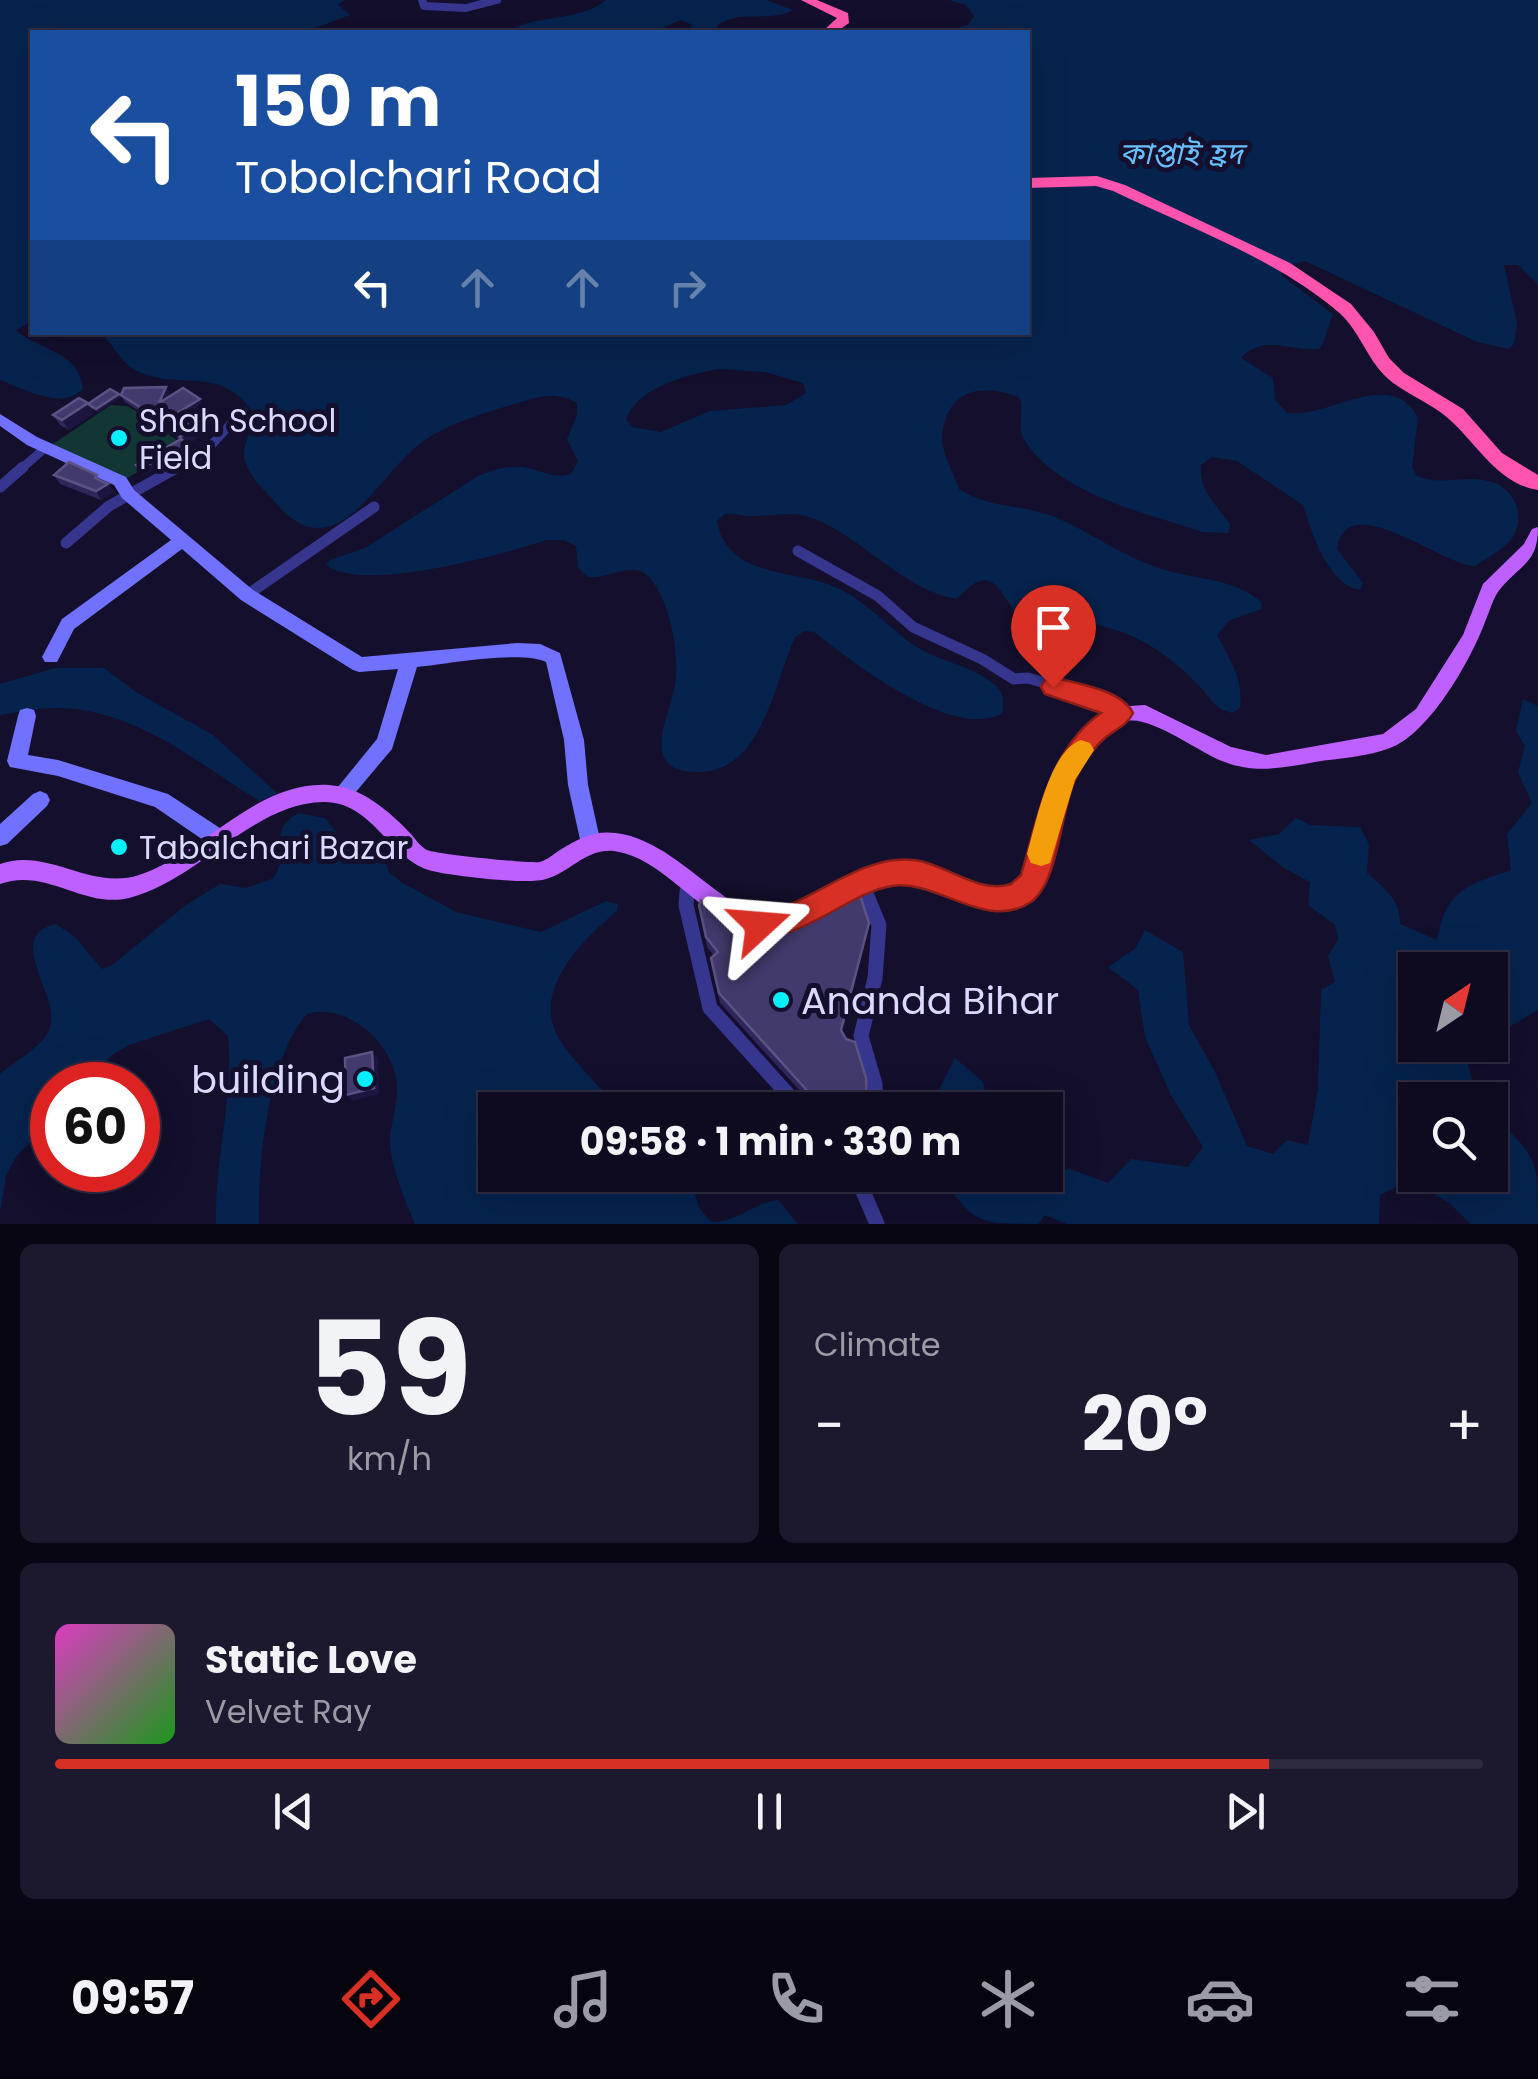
<!DOCTYPE html>
<meta charset="utf-8">
<style>
body{margin:0;font-family:Poppins,"Noto Sans Bengali",sans-serif;background:#1c192e;color:#f1f3f6;height:100vh;display:flex;flex-direction:column;font-size:38px;white-space:nowrap}
*{box-sizing:border-box;margin:0}
p{font-size:32px;color:#9b9ba5}
.icon{flex:none;width:55px;height:55px;fill:none;stroke:currentColor;stroke-width:2;stroke-linecap:round;stroke-linejoin:round}
.map{position:relative;height:1224px;overflow:hidden}
.drawer{display:flex;flex-direction:column;gap:20px;padding:20px;background:#080612;flex:1}
.drawer>*{flex:none}
.top-card{position:absolute;left:30px;top:30px;width:1000px;height:305px;border-radius:0px;box-shadow:0 10px 40px #0002,0 0 0 2px #2e2b3f;background:#1a4fa0;color:#fff;overflow:hidden}
.needle{width:65px;rotate:35deg}
.tools{position:absolute;left:1398px;top:952px;display:grid;gap:20px}
.tools a{display:grid;place-items:center;width:110px;height:110px;border-radius:0px;background:#0e0b21;box-shadow:0 10px 40px #0002,0 0 0 2px #2e2b3f;font-size:50px}
.speed{position:absolute;left:30px;top:1062px;display:flex;gap:20px;font-size:50px;font-weight:700;text-align:center}
.speed>*{display:grid;place-content:center;width:130px;height:130px;border-radius:50%;background:#0e0b21;box-shadow:0 10px 40px #0002,0 0 0 2px #2e2b3f;line-height:1}
.speed .limit{border:15px solid #d22;background:#fff;color:#111}
.pin{position:absolute;display:grid;place-items:center;width:85px;height:85px;color:#fff;margin:-102px -42px;border-radius:50% 50% 50% 0;rotate:-45deg;box-shadow:0 0 10px #0007}
.pin .icon{rotate:45deg}
.me{position:absolute;width:110px;margin:-55px;rotate:71deg;stroke-linejoin:round;filter:drop-shadow(0 0 8px #0008)}
.turn{display:flex;align-items:center;gap:35px;height:210px;padding:0 40px;font-size:45px}
.turn .icon{width:130px;height:130px;stroke-width:2.5}
.turn b{display:block;font-size:70px;line-height:85px}
.lanes{display:flex;align-items:center;height:95px;padding:0 40px;background:#0003;justify-content:center;gap:50px;direction:ltr}
.lanes .off{opacity:.35}
.big{font-size:75px;font-weight:700;line-height:1.1}
.drawer .tile{flex:1;display:flex;flex-direction:column;justify-content:center;gap:15px;min-width:0;padding:0 35px;border-radius:15px;background:#1c192e}
.drawer .dial{align-items:center;gap:0}
.dial b{font-size:130px;line-height:1}
.song{display:flex;align-items:center;gap:30px}
.cover{width:120px;height:120px;border-radius:15px;background:linear-gradient(135deg,hsl(310 70% 55%),hsl(120 70% 35%))}
.played{height:10px;border-radius:5px;background:linear-gradient(90deg,#d93025 85%,#2e2b3f 85%)}
.keys{display:flex;justify-content:space-around;direction:ltr}
.heat{display:flex;justify-content:space-between;align-items:center;font-size:55px;direction:ltr}
.drawer .tiles{flex:1;display:grid;gap:20px;grid-template-columns:1fr 1fr}
.tile:last-child{grid-column:span 2}
.trip{position:absolute;left:478px;top:1092px;width:585px;height:100px;border-radius:0px;background:#0e0b21;box-shadow:0 10px 40px #0002,0 0 0 2px #2e2b3f;font-weight:700;line-height:100px;text-align:center}
.tab-bar{display:flex;height:160px;justify-content:space-around;align-items:center;background:#06040d;color:#9b9ba5}
.tab-bar .icon{width:70px;height:70px}
.tab-bar .current{color:#d93025}
.tab-bar b{font-size:45px;color:#f1f3f6}
.map>svg:first-child{display:block}
.green{fill:#113634}
.water{fill:#06234d;fill-rule:evenodd}
.lines{fill:none;stroke-linecap:round;stroke-linejoin:round}
.street-far3{stroke:#36368e;stroke-width:8}
.street-far2{stroke:#36368e;stroke-width:9}
.street-far1{stroke:#36368e;stroke-width:11}
.street{stroke:#36368e;stroke-width:15}
.secondary{fill:#7072ff;fill-rule:evenodd}
.primary{fill:#bd60ff;fill-rule:evenodd}
.highway{fill:#ff54ad;fill-rule:evenodd}
.wall{fill:#2f265a}
.shaded-wall{fill:#1c1540}
.building{fill:#423a6c;stroke:#5a5383;stroke-width:2.5}
.route{fill:#d93025;stroke:#8d1f18;stroke-width:2.5}
.slow{fill:#f59e0b}
.poi-dot{fill:#05f0ff;stroke:#130f2c;stroke-width:4}
.labels{text-anchor:middle;dominant-baseline:central;stroke-width:10;stroke-linejoin:round;paint-order:stroke}
.far-water-label{font-size:30px;font-style:italic;fill:#67bfff;stroke:#130f2c}
.poi-label{font-size:32px;fill:#dcd9ff;stroke:#130f2c;text-anchor:start}
.near-poi-label{font-size:38px;fill:#dcd9ff;stroke:#130f2c;text-anchor:start}
</style>
<div class="map">
<svg width="1538" height="1224" viewBox="0 0 1538 1224">
<rect width="100%" height="100%" fill="#130f2c"/>
<path class="green" d="M111,405L127,406L159,424L156,427L165,429L182,446L124,480L53,444Z"/>
<path class="water" d="M0,0H344L338,5L350,15L304,32H32V321L16,330C39,351 78,350 83,388C66,412 21,388 0,380Z
M606,0H767L793,10C770,23 738,9 717,26L723,32H683L693,25L681,20L654,32H506C535,14 580,22 606,0Z
M949,0H1538V284L1518,265H1504L1517,323L1514,344L1508,349L1477,342L1305,261L1285,267L1281,275L1333,314C1328,326 1326,340 1319,349C1291,352 1264,333 1241,358L1273,378L1275,400L1287,413C1327,419 1390,366 1418,417L1412,467L1417,476C1442,486 1463,475 1488,481C1512,486 1527,513 1513,537C1506,548 1486,558 1475,566C1441,565 1346,486 1337,549L1363,583L1360,590C1328,585 1311,531 1303,505L1237,461L1212,457L1201,465C1199,494 1217,503 1230,525L1228,533L1203,532C1146,513 1060,495 1025,441C1015,426 1026,411 1019,397C982,383 947,388 942,436C941,451 954,474 959,489C990,509 1022,504 1055,517C1090,532 1122,556 1159,568C1191,579 1235,578 1261,602L1262,609L1230,620L1217,635C1230,659 1244,681 1240,708L1232,713L1222,710C1212,704 1209,696 1201,688C1171,656 1141,635 1098,625C1078,620 1056,633 1037,626C997,614 1003,549 957,599C902,590 862,536 812,518C790,510 771,517 749,516C741,516 734,513 725,514L717,521C728,580 795,568 837,588C866,601 886,625 912,644C936,661 972,665 995,685C1004,693 1004,702 1002,713C954,742 851,661 814,632L804,631L795,637C775,681 762,772 699,772C637,773 669,718 675,685C680,654 670,598 647,575C632,561 606,580 588,577L578,568L576,546L564,540H547C504,554 363,594 326,565L330,560L365,548L478,476C493,470 512,464 529,468C545,472 554,479 571,474L578,461L567,439L577,415V403C554,389 535,398 511,405C482,414 450,423 425,440C380,469 337,576 276,503C265,490 243,472 244,452C245,440 253,428 255,415C222,364 183,391 139,372C120,364 115,345 100,333L1028,332V32H947L968,25L974,16L966,5ZM719,369L765,372L803,383L806,393L786,405L710,411L661,432L632,427L626,419C640,386 686,375 719,369Z
M55,668H104L136,692L213,735L278,794L259,801C198,763 139,712 63,708C42,707 21,712 0,715V684Z
M1523,699L1538,706V1010L1504,1030L1496,1056L1467,1062L1478,1100H1415V1175H1490V1112C1538,1160 1538,1155 1538,1224H1471L1449,1203L1411,1180L1380,1195L1379,1224H1067L1045,1215L1038,1224C978,1224 975,1224 940,1175H1045L1070,1169L1108,1183L1131,1159L1188,1167L1203,1147L1171,1095L1145,1037L1138,990L1108,967L1136,948L1145,930L1183,952L1189,1025L1215,1072L1247,1146L1273,1154L1287,1140L1308,1145L1318,1089L1321,990L1335,982L1328,956L1338,939L1335,925L1308,905L1310,882L1284,868L1249,840L1279,834L1296,818L1310,825L1360,827L1369,844L1367,873C1384,888 1401,900 1400,924L1437,940C1446,890 1467,885 1511,870L1507,834L1532,803L1518,772L1525,746L1516,731ZM1490,970V1045H1415V970Z
M299,813L325,818L340,837L383,855L389,872L401,882L456,912L541,932L606,901L618,904L617,911C589,934 542,979 552,1021C556,1039 569,1053 581,1067C595,1083 608,1098 626,1110H495V1175H688L700,1209L711,1222C738,1222 753,1203 778,1200L798,1224H415C405,1199 391,1169 390,1142C390,1124 398,1105 397,1087C396,1045 348,1002 307,1014C267,1060 258,1165 259,1224H216C214,1161 234,1099 228,1036L209,1019L129,1045L112,1055L84,1085H52V1119L15,1158L6,1176L0,1212V1074C15,1061 38,1050 48,1032C66,999 0,937 56,924L75,937L102,969L112,965L186,905L220,884L246,888L274,878L282,860C276,841 279,822 299,813Z
M955,1058L983,1082L988,1110H938L939,1090Z"/>
<g class="lines">
<path class="street-far3" d="M422,0L424,6L466,8L497,0"/>
<path class="street-far2" d="M20,470L46,447
M174,470L205,452L238,416"/>
<path class="street-far1" d="M0,487L23,467
M66,543L109,506L178,467
M798,551L878,596L913,627L982,659L1014,679L1028,678L1062,688L1121,713
M247,595L374,507"/>
<path class="street" d="M688,880L686,905L710,1008L802,1110
M862,884L879,925L875,978L861,1036L875,1084L876,1110
M856,1175L877,1224"/>
<path class="secondary" d="M0,414L37,437L126,477L134,490L253,590L362,657L517,643L540,644L560,653L584,740L588,785L601,844L598,851L591,853L584,851L581,844L568,785L564,740L546,662C521,650 447,664 417,667L392,749L350,799L343,802L336,799L333,793L377,739L398,669L359,672L353,670L241,600L182,549L74,629L57,662H45L42,657L62,619L171,540L122,498L114,485L27,445L0,426Z
M27,708L34,710L36,716L28,755L58,760L168,794L226,832L229,839L226,846L219,848L212,846L155,807L58,776L10,767L7,761L18,716L20,710Z
M40,791L47,794L50,800L47,806L7,844L0,846V824L33,794Z"/>
<path class="primary" d="M1538,527C1538,563 1522,563 1501,588C1493,597 1490,611 1485,622C1471,660 1429,734 1390,748C1367,757 1339,758 1315,762C1283,768 1254,774 1222,761C1198,752 1152,716 1127,721C1080,731 1061,817 1050,855C1047,866 1045,882 1037,890C1029,899 1015,904 1003,906C962,913 926,875 883,885C837,896 794,949 743,930C698,913 661,857 614,851C586,848 571,872 546,879C528,885 453,876 432,871C389,860 373,801 323,802C253,803 198,881 129,898C84,909 46,867 0,884V864C48,847 90,891 139,875C205,853 255,781 329,785C362,787 389,811 411,834C416,840 421,847 427,850C436,854 531,864 540,862C547,860 554,854 560,850C578,839 594,830 616,833C656,838 689,871 720,893C732,902 745,912 760,914C798,919 849,868 893,864C940,859 979,907 1023,876L1053,776L1087,725L1114,707L1145,705L1231,747L1266,755L1383,734L1416,709L1463,635L1483,584L1524,544L1532,529Z"/>
<path class="highway" d="M801,0H817L848,13L849,23L836,32H822L837,18Z
M1028,178L1097,176L1125,185L1290,263L1351,304L1374,332L1389,358L1404,373L1463,409L1502,453L1538,475V490C1498,484 1477,444 1450,420C1433,404 1410,396 1392,382C1367,363 1361,330 1336,310C1272,257 1188,227 1113,191L1096,186L1028,188Z"/>
</g>
<path class="wall" d="M166,387L170,394L169,397L200,399L203,406L183,419L199,437L187,444L191,451L144,475L136,465L179,440L169,430L125,402L121,395Z
M121,397L98,412L91,408L94,413L69,430L60,425L53,415L88,403Z
M54,475L100,480L108,484L114,492L101,500L60,484Z
M699,905L742,924L867,933L842,1031L846,1039L812,1108L810,1102L720,1003L712,967L711,958L714,956L707,947Z"/>
<path class="shaded-wall" d="M166,387L170,394L164,410L159,403Z
M119,394L121,397L98,412L96,409Z
M200,399L203,406L180,421L176,414Z
M88,403L94,413L69,430L62,420Z
M195,430L199,437L185,445L180,437Z
M188,444L191,451L144,475L140,469Z
M108,484L114,492L101,500L96,491Z
M372,1052L378,1058L379,1094L352,1101L346,1095Z"/>
<path class="building" d="M166,387L159,403L183,388L200,399L176,414L195,430L180,437L165,423L121,395L124,388Z
M110,389L119,394L96,409L88,404Z
M79,398L88,403L62,420L53,415Z
M181,439L188,444L140,469L136,465Z
M69,462L97,475L95,478L108,484L96,491L54,475Z
M858,889L869,923L841,1030L846,1039L855,1042L866,1078L867,1103L865,1110H810L814,1105L811,1095L719,993L711,958L718,952L706,937L699,905L701,900L742,924L780,926Z
M372,1052L374,1088L346,1095L345,1058Z"/>
<path class="route" d="M1053,677C1077,684 1121,689 1133,713C1127,726 1115,729 1105,738C1094,747 1080,768 1074,782C1061,812 1058,883 1031,902C986,932 938,879 892,886C849,892 790,950 750,934L746,925L750,915C760,911 771,911 781,908C823,893 866,855 913,860C945,863 979,895 1011,884L1021,875C1038,818 1049,749 1101,713L1045,694L1041,687L1045,680Z"/>
<path class="slow" d="M1081,740L1090,743L1094,750L1075,780L1050,863L1041,866L1031,863L1027,854C1036,824 1049,751 1081,740Z"/>
<g class="poi-dot">
<circle cx="119" cy="438" r="10"/>
<circle cx="119" cy="847" r="10"/>
<circle cx="781" cy="1000" r="10"/>
<circle cx="365" cy="1079" r="10"/>
</g>
<g class="labels">
<g class="far-water-label">
<text x="1181" y="153">কাপ্তাই হ্রদ</text>
</g>
<g class="poi-label">
<text x="139" y="420">Shah School<tspan x="139" dy="37">Field</tspan></text>
<text x="139" y="847">Tabalchari Bazar</text>
</g>
<g class="near-poi-label">
<text x="801" y="1000">Ananda Bihar</text>
<text x="345" y="1079" text-anchor="end">building</text>
</g>
</g>
</svg>
<div class="tools">
<a><svg class="needle" viewBox="-14 -14 28 28"><path d="M0-13l5 13h-10z" fill="#e53935"/><path d="M0 13l5-13h-10z" fill="#9b9ba5"/></svg></a>
<a><svg class="icon" aria-label="search" viewBox="0 0 24 24"><circle cx="10" cy="10" r="6"/><path d="M15 15l6 6"/></svg></a>
</div>
<div class="speed"><div class="limit">60</div></div>
<div class="pin" style="left:1053px;top:687px;background:#d93025"><svg class="icon" aria-label="arrive" viewBox="0 0 24 24"><path d="M6 21V4h12l-3 4 3 4H6"/></svg></div>
<svg class="me" style="left:760px;top:925px" viewBox="-20 -20 40 40"><path d="M0-17L14 15 0 8-14 15z" fill="#d93025" stroke="#fff" stroke-width="4"/></svg>
<div class="trip">09:58 · 1 min · 330 m</div>
<div class="top-card">
<div class="turn"><svg class="icon" aria-label="left" viewBox="0 0 24 24"><path d="M17 20v-9H6M10 6l-5 5 5 5"/></svg><div><b>150 m</b>Tobolchari Road</div></div>
<div class="lanes"><svg class="icon" aria-label="left" viewBox="0 0 24 24"><path d="M17 20v-9H6M10 6l-5 5 5 5"/></svg><svg class="icon off" aria-label="ahead" viewBox="0 0 24 24"><path d="M12 20V5M6 11l6-6 6 6"/></svg><svg class="icon off" aria-label="ahead" viewBox="0 0 24 24"><path d="M12 20V5M6 11l6-6 6 6"/></svg><svg class="icon off" aria-label="right" viewBox="0 0 24 24"><path d="M7 20v-9h11M14 6l5 5-5 5"/></svg></div>
</div>
</div>
<section class="drawer">
<div class="tiles">
<div class="tile dial"><b>59</b><p>km/h</p></div>
<div class="tile"><p>Climate</p>
<div class="heat"><a>−</a><b class="big">20°</b><a>+</a></div>
</div>
<div class="tile">
<div class="song"><i class="cover"></i><div><b>Static Love</b><p>Velvet Ray</p></div></div>
<div class="played"></div>
<div class="keys"><svg class="icon" aria-label="previous" viewBox="0 0 24 24"><path d="M18 5L8 12l10 7zM5 5v14"/></svg><svg class="icon" aria-label="pause" viewBox="0 0 24 24"><path d="M8 5v14M16 5v14"/></svg><svg class="icon" aria-label="next" viewBox="0 0 24 24"><path d="M6 5l10 7-10 7zM19 5v14"/></svg></div>
</div>
</div>
</section>
<nav class="tab-bar">
<b>09:57</b>
<svg class="icon current" aria-label="directions" viewBox="0 0 24 24"><path d="M12 3l9 9-9 9-9-9zM9 14v-3h6M13 9l2 2-2 2"/></svg>
<svg class="icon" aria-label="music" viewBox="0 0 24 24"><path d="M9 18V5l10-2v13"/><circle cx="6" cy="18" r="3"/><circle cx="16" cy="16" r="3"/></svg>
<svg class="icon" aria-label="phone" viewBox="0 0 24 24"><path d="M5 4h4l2 5-3 2q2 4 5 5l2-3 5 2v4C11 20 4 13 5 4z"/></svg>
<svg class="icon" aria-label="climate" viewBox="0 0 24 24"><path d="M12 3v18M4 7l16 10M4 17L20 7"/></svg>
<svg class="icon" aria-label="car" viewBox="0 0 24 24"><path d="M5 17H2v-5l4-1 3-4h7l3 4 3 1v5h-3M9 17h6M6 11h13"/><circle cx="7" cy="17" r="2"/><circle cx="17" cy="17" r="2"/></svg>
<svg class="icon" aria-label="filters" viewBox="0 0 24 24"><path d="M4 7h16M4 17h16"/><circle cx="9" cy="7" r="2"/><circle cx="15" cy="17" r="2"/></svg>
</nav>
